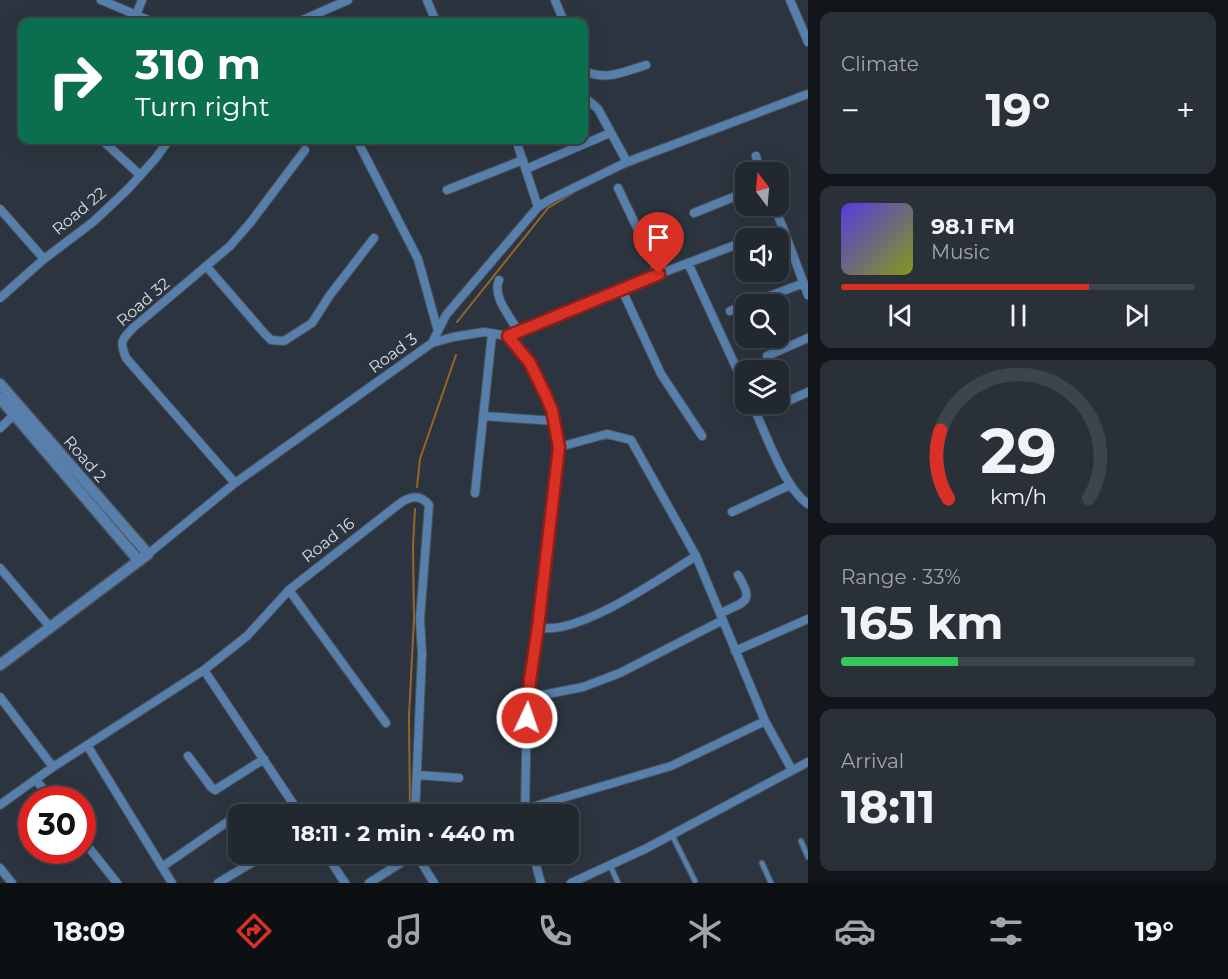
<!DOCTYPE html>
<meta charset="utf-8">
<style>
body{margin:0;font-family:Montserrat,sans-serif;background:#293037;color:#f1f3f6;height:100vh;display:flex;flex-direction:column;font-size:22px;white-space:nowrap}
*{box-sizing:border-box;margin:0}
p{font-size:20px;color:#a2a6aa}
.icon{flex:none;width:33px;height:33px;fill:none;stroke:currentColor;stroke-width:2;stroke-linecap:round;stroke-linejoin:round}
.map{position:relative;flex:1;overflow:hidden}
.panel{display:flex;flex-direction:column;gap:12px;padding:12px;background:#12161a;width:420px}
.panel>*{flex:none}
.top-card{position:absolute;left:18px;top:18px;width:570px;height:126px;border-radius:12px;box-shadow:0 3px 15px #0003,0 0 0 2px #3e444b;background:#0b6e4f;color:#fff;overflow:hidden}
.needle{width:39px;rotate:344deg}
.fabs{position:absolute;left:735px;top:162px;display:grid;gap:12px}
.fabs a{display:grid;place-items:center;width:54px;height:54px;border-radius:12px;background:#21282f;box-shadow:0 3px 15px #0003,0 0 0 2px #3e444b;font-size:30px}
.speed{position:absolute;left:18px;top:786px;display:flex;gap:12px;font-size:30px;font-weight:700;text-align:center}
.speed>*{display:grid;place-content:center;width:78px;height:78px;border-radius:50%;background:#21282f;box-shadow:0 3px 15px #0003,0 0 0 2px #3e444b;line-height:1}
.speed .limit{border:9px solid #d22;background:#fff;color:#111}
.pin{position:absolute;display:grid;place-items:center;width:51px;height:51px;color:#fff;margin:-62px -26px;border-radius:50% 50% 50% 0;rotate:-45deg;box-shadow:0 0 6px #0007}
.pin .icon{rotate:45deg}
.me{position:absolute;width:66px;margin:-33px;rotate:3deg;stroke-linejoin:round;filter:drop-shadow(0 0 4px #0008)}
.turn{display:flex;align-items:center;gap:21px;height:126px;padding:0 18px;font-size:27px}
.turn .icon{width:78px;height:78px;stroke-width:2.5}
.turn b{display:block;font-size:42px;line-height:51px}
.big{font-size:45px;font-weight:700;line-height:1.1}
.panel .card{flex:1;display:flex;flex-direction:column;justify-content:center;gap:9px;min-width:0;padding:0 21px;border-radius:12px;background:#293037}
.panel .dial{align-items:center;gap:0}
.dial svg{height:156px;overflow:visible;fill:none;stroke:#3e444b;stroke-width:7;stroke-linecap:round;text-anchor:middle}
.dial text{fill:#f1f3f6;stroke:none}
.song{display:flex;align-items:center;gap:18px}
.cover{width:72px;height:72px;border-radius:9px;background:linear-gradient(135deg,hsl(250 70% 55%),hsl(70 70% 35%))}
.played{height:6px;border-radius:3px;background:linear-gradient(90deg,#d93025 70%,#3e444b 70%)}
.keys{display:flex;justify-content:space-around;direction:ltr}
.heat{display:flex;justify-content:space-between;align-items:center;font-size:33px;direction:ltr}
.charge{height:9px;border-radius:4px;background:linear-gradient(90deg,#34c759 33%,#3e444b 0)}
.trip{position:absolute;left:228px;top:804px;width:351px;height:60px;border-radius:12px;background:#21282f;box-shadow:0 3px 15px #0003,0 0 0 2px #3e444b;font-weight:700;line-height:60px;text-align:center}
.tab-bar{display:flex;height:96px;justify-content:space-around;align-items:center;background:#0d1013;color:#a2a6aa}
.tab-bar .icon{width:42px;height:42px}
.tab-bar .selected{color:#d93025}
.tab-bar b{font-size:27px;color:#f1f3f6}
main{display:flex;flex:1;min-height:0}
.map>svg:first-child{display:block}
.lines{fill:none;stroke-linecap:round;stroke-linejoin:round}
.stream{stroke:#966529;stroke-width:2}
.service-casing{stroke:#4b535d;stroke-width:7}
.minor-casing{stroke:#4b535d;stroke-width:10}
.tertiary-casing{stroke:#4b535d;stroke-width:13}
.service{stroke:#577fac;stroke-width:4.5}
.minor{stroke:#577fac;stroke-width:8}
.tertiary{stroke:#577fac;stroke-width:10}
.route-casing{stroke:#8d1f18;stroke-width:15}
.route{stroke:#d93025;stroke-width:10}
.labels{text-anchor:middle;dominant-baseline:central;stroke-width:6;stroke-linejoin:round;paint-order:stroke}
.street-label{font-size:16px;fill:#d8dde4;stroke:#2c353f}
</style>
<main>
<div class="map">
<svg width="808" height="883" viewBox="0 0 808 883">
<rect width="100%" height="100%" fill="#2c353f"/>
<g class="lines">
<path class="stream" d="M623,168L649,158
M457,322L548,208L573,193
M417,487L420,459L456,355
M410,814L409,716L414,619L413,545L415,509"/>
<defs>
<path id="service" d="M672,835L695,881
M801,841L808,857
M762,863L771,883
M610,865L618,883"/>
<path id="minor" d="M101,0L153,22
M427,0L436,22
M555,0L564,22
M790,0L808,42
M136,15L142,0
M298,22L348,0
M584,71C607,81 623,72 646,65
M102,140L140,175
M357,140L418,259L438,331
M516,140L538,207
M756,156L760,172
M627,162L808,94
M526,169L610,133
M618,188L659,274
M447,190L523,160
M0,209L44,259
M694,213L746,192
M783,228L808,295
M753,238L783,228L774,206
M688,263L746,389
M207,267L264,333L271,340L284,341L312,323L330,295L374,238
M499,280C492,297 510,316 518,331
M622,290L661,374L702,436
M0,298L44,259L93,222L128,189L155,159L169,140
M748,304L804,283
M730,311L746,305
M508,336L659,274L746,241
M432,343L446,315L538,207L551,199L627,162L598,109L589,101L584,104
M767,356L808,338
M752,404C765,431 784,488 808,504
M766,411L808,392
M483,416L555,421
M0,428L17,412
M235,483L126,358C119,341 122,339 134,327L230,246L250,223L305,150
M475,493L492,334
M732,512L790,485
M148,554L235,483L432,343L453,337L484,332L508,336L529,363L545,394L552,410L559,447L538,627L527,698L525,814
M0,568L51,628
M289,590L386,723
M721,613C745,601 755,603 738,575
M538,627C576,638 662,577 696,556
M735,651L808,619
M204,670L300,814
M0,697L53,767
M527,698L583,687L620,673L723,620
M765,721L792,770
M87,745L172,883
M188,756L211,787L215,790L264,759
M417,775L459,778
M36,780L52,800
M0,805L53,767L204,670L247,636L289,590L399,504C410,496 420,494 429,505L420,619L422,654L415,814
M525,809L671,766L765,721L696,556L631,440L607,434L559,447
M82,839L117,883
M326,854L345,883
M533,854L541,883
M162,867L230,820
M0,868L12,883
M218,883L253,862
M369,883L407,859L418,857L434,883
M571,883L645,849L808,762"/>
<path id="tertiary" d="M0,384L148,554L0,665
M0,398L139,561"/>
</defs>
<use href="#service" class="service-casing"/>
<use href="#minor" class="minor-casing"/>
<use href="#tertiary" class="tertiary-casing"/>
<use href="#service" class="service"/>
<use href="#minor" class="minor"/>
<use href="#tertiary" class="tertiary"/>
</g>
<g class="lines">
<defs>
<path id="route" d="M527,718L530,680L538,627L559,447L552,410L545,394L530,363L508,336L659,274"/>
</defs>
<use href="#route" class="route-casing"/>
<use href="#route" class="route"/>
</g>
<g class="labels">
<g class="street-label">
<text transform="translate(79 211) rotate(-40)">Road 22</text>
<text transform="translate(143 302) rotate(-41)">Road 32</text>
<text transform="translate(393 353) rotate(-36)">Road 3</text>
<text transform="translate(85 459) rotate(49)">Road 2</text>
<text transform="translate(328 540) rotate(-38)">Road 16</text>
</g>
</g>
</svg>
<div class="fabs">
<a><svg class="needle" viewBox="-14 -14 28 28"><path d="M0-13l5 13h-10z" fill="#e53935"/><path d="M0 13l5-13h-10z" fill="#a2a6aa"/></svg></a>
<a><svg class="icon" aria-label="sound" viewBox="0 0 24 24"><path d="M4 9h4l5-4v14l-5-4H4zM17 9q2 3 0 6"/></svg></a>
<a><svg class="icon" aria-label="search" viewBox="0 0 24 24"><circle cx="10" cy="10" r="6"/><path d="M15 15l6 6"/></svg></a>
<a><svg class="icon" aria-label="layers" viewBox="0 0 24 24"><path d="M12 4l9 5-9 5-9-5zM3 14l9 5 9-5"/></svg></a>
</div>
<div class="speed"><div class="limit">30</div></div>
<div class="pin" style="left:659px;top:274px;background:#d93025"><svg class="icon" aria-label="arrive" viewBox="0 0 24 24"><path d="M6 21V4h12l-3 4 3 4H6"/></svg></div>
<svg class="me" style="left:527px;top:718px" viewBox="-20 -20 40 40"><circle r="17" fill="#d93025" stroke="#fff" stroke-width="3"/><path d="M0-11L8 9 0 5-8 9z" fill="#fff"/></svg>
<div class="trip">18:11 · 2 min · 440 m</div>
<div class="top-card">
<div class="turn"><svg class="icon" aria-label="right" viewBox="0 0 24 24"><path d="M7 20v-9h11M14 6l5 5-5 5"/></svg><div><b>310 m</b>Turn right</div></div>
</div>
</div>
<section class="panel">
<div class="card"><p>Climate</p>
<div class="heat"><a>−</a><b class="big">19°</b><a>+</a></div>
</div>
<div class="card">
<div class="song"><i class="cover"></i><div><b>98.1 FM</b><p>Music</p></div></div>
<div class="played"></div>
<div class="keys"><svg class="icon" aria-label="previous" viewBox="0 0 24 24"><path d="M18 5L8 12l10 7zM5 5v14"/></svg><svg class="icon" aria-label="pause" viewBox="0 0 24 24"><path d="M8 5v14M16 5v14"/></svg><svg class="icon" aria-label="next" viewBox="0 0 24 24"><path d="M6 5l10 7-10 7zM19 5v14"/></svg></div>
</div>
<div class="card dial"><svg viewBox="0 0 100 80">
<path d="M14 69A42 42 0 1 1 86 69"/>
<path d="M14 69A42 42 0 0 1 10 34" stroke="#d93025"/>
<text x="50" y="56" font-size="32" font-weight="700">29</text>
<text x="50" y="72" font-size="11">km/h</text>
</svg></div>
<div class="card"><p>Range · 33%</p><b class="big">165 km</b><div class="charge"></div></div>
<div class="card"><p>Arrival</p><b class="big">18:11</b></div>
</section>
</main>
<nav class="tab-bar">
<b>18:09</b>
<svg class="icon selected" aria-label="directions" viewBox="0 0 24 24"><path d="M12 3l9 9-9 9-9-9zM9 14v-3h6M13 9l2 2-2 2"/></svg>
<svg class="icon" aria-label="music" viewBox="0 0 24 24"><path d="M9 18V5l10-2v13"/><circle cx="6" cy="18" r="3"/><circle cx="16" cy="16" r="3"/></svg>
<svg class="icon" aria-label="phone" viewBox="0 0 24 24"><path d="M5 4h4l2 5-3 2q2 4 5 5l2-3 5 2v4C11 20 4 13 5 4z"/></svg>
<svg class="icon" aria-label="climate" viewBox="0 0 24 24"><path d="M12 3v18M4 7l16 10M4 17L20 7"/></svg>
<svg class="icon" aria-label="car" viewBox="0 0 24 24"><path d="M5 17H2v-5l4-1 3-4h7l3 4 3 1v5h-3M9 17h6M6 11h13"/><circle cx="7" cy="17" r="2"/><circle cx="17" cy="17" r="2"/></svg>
<svg class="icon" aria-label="filters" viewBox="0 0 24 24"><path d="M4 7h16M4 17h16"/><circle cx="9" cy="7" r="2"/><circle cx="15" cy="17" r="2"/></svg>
<b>19°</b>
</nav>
